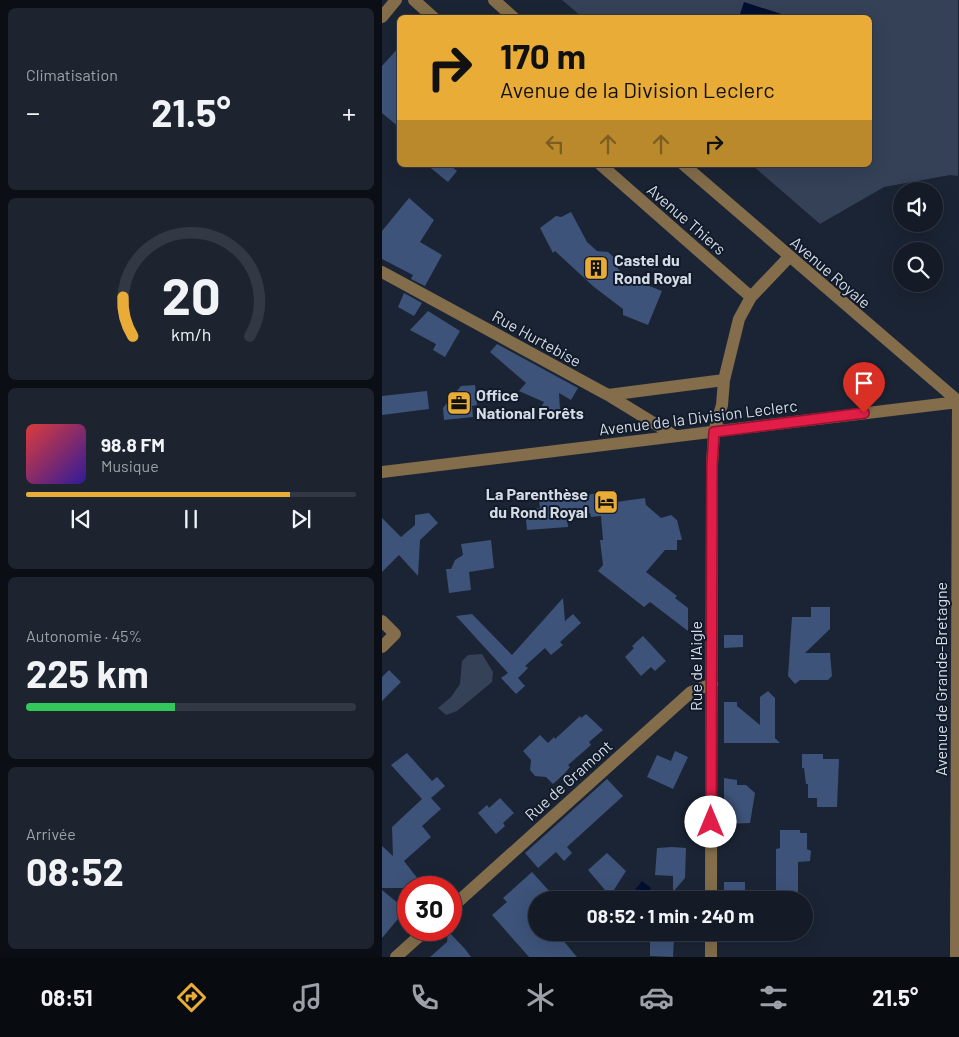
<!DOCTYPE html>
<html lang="fr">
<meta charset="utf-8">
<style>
body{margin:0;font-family:Barlow,sans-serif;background:#1d242f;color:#f1f3f6;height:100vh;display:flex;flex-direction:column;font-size:19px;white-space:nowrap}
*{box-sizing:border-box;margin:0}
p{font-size:16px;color:#9da1a7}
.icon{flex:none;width:28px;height:28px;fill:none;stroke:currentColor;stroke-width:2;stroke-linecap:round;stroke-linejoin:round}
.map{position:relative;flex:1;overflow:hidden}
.drawer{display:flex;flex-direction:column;gap:8px;padding:8px;background:#0b0f15;width:382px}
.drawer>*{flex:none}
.banner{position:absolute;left:15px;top:15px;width:475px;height:152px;border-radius:8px;box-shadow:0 5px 20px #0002,0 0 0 1px #333944;background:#e8ac37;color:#111;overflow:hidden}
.tools{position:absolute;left:511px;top:182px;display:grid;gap:10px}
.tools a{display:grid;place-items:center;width:50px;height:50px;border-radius:50%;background:#141b27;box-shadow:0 5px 20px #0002,0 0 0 1px #333944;font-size:25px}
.speed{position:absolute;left:15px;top:876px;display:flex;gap:10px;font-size:25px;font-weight:700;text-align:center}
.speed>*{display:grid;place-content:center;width:65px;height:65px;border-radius:50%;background:#141b27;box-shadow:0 5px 20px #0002,0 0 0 1px #333944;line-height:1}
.speed .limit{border:8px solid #d22;background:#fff;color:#111}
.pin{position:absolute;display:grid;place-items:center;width:42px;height:42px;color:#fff;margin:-51px -21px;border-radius:50% 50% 50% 0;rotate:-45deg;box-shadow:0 0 5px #0007}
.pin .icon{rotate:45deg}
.me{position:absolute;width:55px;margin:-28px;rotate:0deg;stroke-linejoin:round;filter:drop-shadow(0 0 4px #0008)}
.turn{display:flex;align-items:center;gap:18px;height:105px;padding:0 20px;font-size:22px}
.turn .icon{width:65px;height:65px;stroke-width:2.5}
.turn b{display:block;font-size:35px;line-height:42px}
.lanes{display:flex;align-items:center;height:48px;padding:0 20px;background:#0003;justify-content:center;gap:25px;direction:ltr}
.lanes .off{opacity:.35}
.big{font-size:38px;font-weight:700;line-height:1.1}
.drawer .widget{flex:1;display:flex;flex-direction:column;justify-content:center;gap:8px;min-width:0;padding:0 18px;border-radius:8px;background:#1d242f}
.drawer .dial{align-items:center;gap:0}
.dial svg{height:130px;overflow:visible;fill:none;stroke:#333944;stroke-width:7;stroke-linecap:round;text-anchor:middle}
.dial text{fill:#f1f3f6;stroke:none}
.song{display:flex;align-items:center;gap:15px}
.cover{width:60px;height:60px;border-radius:8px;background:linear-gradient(135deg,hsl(0 70% 55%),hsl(250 70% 35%))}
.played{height:5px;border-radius:2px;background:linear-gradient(90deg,#e8ac37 80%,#333944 80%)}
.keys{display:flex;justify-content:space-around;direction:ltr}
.heat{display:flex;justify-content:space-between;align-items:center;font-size:28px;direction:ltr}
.charge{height:8px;border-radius:4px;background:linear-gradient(90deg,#34c759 45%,#333944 0)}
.trip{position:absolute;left:146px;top:891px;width:285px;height:50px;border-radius:25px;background:#141b27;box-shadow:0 5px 20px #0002,0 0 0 1px #333944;font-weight:700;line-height:50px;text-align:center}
.tabs{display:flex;height:80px;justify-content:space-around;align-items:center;background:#080b10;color:#9da1a7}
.tabs .icon{width:35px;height:35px}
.tabs .selected{color:#e8ac37}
.tabs b{font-size:22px;color:#f1f3f6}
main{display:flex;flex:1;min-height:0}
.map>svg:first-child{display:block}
.green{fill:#344157}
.water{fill:#021030}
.building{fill:#3d5379}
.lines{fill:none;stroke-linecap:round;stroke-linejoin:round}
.minor{stroke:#836d4a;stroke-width:12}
.route-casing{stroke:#92132f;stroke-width:12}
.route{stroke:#e11d48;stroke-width:9}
.labels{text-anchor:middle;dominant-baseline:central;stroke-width:4;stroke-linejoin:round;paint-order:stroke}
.street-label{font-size:16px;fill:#d5dbe6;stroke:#111b2a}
.poi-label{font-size:16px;font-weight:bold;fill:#d5dbe6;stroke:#111b2a;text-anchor:start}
</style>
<main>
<section class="drawer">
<div class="widget"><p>Climatisation</p>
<div class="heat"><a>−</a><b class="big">21.5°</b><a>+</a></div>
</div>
<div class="widget dial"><svg viewBox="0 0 100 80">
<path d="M14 69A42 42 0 1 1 86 69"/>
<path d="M14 69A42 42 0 0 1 8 45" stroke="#e8ac37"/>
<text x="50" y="56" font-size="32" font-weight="700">20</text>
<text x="50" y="72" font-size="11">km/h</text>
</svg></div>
<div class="widget">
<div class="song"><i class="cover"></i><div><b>98.8 FM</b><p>Musique</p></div></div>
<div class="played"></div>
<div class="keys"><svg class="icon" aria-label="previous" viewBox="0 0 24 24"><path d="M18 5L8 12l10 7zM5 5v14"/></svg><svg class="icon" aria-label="pause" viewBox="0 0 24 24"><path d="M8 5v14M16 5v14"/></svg><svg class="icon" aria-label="next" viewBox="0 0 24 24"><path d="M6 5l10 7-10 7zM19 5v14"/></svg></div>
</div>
<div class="widget"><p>Autonomie · 45%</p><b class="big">225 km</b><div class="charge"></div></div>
<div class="widget"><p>Arrivée</p><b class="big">08:52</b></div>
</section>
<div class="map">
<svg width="577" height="957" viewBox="0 0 577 957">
<rect width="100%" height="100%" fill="#1b2434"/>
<path class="green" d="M180,0H576V176L568,175L502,187L438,224L370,165H488V18L200,17Z
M100,654L111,672L110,682L75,711L64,715L56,708L69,697L78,684L80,661L86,655Z"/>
<path class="water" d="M362,2L409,17H357Z
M260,881L269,888L260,900H245Z"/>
<path class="building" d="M18,46V128L0,113V66Z
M45,165H68L75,171L66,182Z
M27,198L52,220L38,242L60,255L43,286L29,279L31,275L0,259V231Z
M189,212L205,242L215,251L226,252L236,261V269L247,278L280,291L266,325L241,315V309L212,287L173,251L171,253L158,228L174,216L179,217Z
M22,293L40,303L32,316L16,307Z
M46,311L78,331L63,357L51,350L54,344L28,330Z
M115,344L196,388L189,400L177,393L178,410L156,413L162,402L137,391L144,383L108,352Z
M93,385L95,405L90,406L91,417L62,420L61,408L79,386Z
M45,391L47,409L0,415V396Z
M233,490L234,502L263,498L264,505L279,518L289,515L295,520L300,540H295V550H283L264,572L295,596L293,598L306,608V631L268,602L262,607L216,571L221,565L218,540H221L219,516L209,517L208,513L185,516L186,527L145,530L143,511L158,508L157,500L170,498V501Z
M47,513L56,523L38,540L36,576L17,555L0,572V518L19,537L33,525V515Z
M109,540L112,568L87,572L89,590L67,593L64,569H69L73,560L81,555L79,544Z
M181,598L183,621L191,614L199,623L178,642L181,645L169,655L163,648L143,666L146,668L136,678L143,686L134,694L119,678L126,673L74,616L90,614L130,655Z
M429,607H448V629L423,653H448L450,676L446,680H418L413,684L406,676L410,617H429Z
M342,635H361V647L342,648Z
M261,636L284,661L273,671L269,667L259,676L243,657L252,648L250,646Z
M7,670L19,682L0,701V677Z
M386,691L393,698V738L398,743H342V702H355V706L378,725V697Z
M204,714L221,730L207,742L209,745L186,765L188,767L182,774L171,784L164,777L153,776L148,770L149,760L141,751L158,735L166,743L172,737L173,739L198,716L199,718Z
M293,751L306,757L291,789L265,777L275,755L289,761Z
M25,753L50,781L55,777L63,786L49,798L59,809L40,826L49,837L22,861L43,888H0V846L11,856L10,827L40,799L9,765Z
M420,754H441V759H457L455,807H435V798H426V784H424L422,768H420Z
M342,778L355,780V785H364L373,793L368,823L342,824Z
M225,779L241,796L185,847L190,853L182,861L174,852L156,868L143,853Z
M118,798L132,813L121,823L123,826L114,834L96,813L105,805L107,808Z
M398,830H418V833H425V849L429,851L428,861L416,862V892H394V849L398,848Z
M290,847L304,848L303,878L291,892V876L273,875L275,848Z
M225,853L244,871L228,896L206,870Z
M150,872L169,893L161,900H155V932H174L195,957H147L110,915L125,902L121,898Z
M342,882H363V900H342Z
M0,890L22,908L19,912L21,913L0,938Z
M66,931L83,949L89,957H48L65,942Z
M268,938L292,939L291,957L268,956Z"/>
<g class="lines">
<path class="minor" d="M32,0L52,18
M112,0L132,18
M0,17L14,0
M219,165L369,297
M302,165L577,402
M0,272L226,395L293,436
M226,395L342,380
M0,472L576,402
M0,621L13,634L0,647
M329,900L330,465L332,432L340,405L342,380L357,319L369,297L407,257
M69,908L309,692L330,684
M14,957L44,930
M329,957V932
M574,957L576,402"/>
</g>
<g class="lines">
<defs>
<path id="route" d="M329,822L330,465L332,432L482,413"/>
</defs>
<use href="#route" class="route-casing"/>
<use href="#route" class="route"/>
</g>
<defs>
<symbol id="building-square" viewBox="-11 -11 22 22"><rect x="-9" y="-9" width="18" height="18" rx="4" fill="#e8ac37" stroke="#111b2a"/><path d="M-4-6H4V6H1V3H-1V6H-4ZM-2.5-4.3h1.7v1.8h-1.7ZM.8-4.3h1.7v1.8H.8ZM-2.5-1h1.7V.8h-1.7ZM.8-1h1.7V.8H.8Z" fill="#111"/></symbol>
<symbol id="office-square" viewBox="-11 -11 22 22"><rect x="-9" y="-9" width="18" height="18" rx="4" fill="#e8ac37" stroke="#111b2a"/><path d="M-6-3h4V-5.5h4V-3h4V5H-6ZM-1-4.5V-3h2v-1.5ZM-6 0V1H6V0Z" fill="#111"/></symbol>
<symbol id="hotel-square" viewBox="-11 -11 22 22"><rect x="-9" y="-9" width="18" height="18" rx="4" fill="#e8ac37" stroke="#111b2a"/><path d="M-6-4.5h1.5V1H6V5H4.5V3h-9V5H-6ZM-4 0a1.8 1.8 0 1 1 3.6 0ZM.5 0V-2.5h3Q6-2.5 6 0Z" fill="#111"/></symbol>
</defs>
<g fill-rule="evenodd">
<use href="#building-square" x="200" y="254" width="28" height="28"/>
<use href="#office-square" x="63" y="389" width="28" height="28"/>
<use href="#hotel-square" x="210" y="488" width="28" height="28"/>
</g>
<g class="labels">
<g class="street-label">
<text transform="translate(305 219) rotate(41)">Avenue Thiers</text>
<text transform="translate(449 272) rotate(41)">Avenue Royale</text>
<text transform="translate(155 338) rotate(29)">Rue Hurtebise</text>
<text transform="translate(316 417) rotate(-7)">Avenue de la Division Leclerc</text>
<text transform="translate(313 666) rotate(-90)">Rue de l'Aigle</text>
<text transform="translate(558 679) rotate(-90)">Avenue de Grande-Bretagne</text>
<text transform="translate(186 780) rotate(-42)">Rue de Gramont</text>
</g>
<g class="poi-label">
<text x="232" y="259">Castel du<tspan x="232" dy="18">Rond Royal</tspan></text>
<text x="94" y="394">Office<tspan x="94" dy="18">National Forêts</tspan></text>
<text x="206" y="493" text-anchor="end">La Parenthèse<tspan x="206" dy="18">du Rond Royal</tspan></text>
</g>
</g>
</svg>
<div class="tools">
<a><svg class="icon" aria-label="sound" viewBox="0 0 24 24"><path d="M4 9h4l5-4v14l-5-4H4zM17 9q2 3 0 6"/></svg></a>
<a><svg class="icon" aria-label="search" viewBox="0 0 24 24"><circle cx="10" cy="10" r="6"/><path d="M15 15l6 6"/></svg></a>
</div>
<div class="speed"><div class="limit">30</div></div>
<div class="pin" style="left:482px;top:413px;background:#d93025"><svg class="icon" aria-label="arrive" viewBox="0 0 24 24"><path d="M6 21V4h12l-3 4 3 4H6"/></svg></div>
<svg class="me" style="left:329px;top:822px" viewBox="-20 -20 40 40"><circle r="19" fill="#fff"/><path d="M0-13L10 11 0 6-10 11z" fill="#e11d48"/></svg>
<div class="trip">08:52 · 1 min · 240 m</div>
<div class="banner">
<div class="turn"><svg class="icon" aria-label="right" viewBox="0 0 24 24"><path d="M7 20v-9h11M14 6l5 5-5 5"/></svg><div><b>170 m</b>Avenue de la Division Leclerc</div></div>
<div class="lanes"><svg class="icon off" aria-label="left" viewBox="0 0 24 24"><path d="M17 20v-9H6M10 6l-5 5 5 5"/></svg><svg class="icon off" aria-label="ahead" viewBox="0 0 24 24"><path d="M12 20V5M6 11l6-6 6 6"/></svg><svg class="icon off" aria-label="ahead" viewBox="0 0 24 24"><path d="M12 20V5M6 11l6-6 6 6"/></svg><svg class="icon" aria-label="right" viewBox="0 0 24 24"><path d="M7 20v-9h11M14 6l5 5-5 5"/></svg></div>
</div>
</div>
</main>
<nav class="tabs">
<b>08:51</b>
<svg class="icon selected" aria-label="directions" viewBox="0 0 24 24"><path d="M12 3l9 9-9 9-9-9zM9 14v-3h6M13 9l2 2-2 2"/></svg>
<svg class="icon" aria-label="music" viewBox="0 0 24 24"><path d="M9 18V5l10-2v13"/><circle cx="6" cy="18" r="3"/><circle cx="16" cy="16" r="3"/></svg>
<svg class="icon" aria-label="phone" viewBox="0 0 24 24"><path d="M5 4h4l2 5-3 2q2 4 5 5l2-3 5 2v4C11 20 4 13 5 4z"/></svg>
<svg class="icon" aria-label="climate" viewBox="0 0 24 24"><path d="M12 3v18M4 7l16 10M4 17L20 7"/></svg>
<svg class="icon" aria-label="car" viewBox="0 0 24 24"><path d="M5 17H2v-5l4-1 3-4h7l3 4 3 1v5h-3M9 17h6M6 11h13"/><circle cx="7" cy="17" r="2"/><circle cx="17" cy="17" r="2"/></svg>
<svg class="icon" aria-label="filters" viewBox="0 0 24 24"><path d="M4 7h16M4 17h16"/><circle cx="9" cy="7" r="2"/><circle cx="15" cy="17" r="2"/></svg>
<b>21.5°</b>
</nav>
